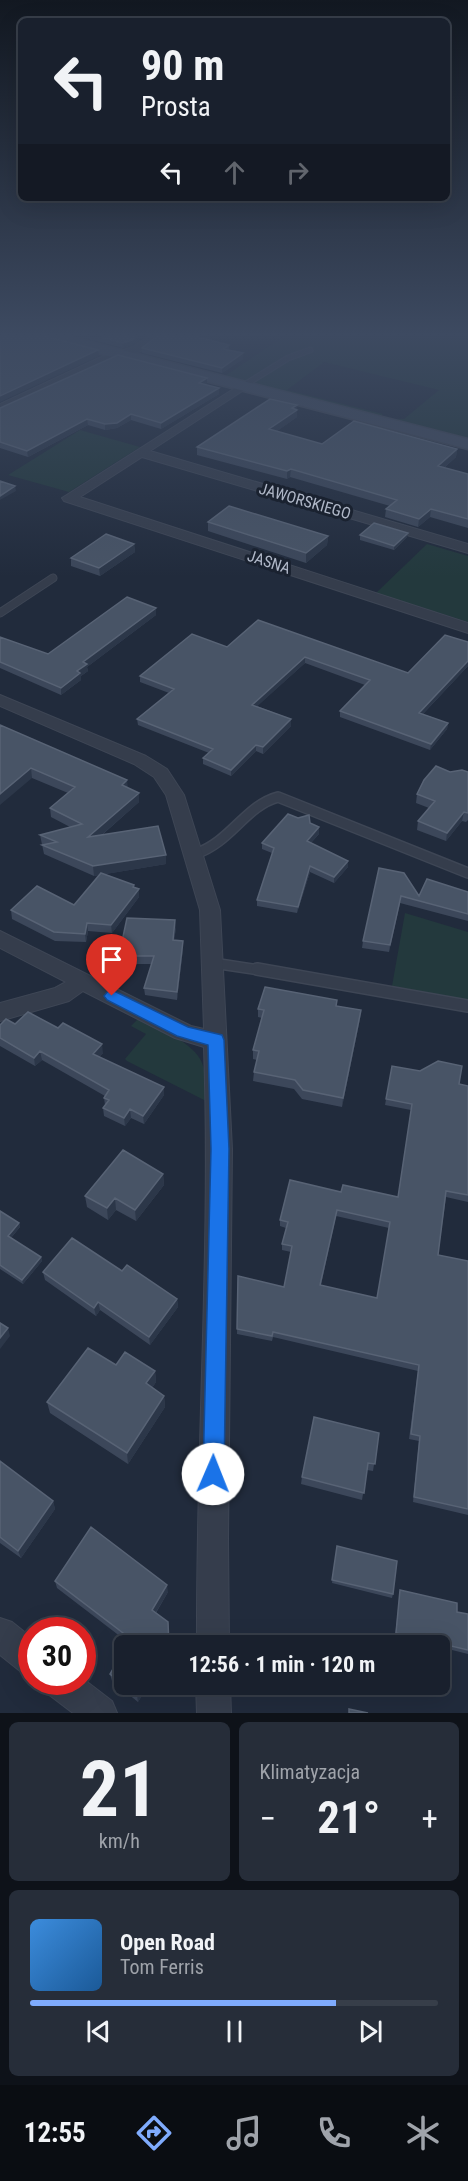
<!DOCTYPE html>
<html lang="pl">
<meta charset="utf-8">
<style>
body{margin:0;font-family:"Roboto Condensed",sans-serif;background:#262d39;color:#f1f3f6;height:100vh;display:flex;flex-direction:column;font-size:22px;white-space:nowrap}
*{box-sizing:border-box;margin:0}
p{font-size:20px;color:#9fa3aa}
.icon{flex:none;width:33px;height:33px;fill:none;stroke:currentColor;stroke-width:2;stroke-linecap:round;stroke-linejoin:round}
.map{position:relative;height:1713px;overflow:hidden}
.drawer{display:flex;flex-direction:column;gap:9px;padding:9px;background:#0e1219;flex:1}
.drawer>*{flex:none}
.top-card{position:absolute;left:18px;top:18px;width:432px;height:183px;border-radius:9px;box-shadow:0 6px 24px #0002,0 0 0 2px #373e49;background:#19202d;color:#f1f3f6;overflow:hidden}
.speed{position:absolute;left:18px;top:1617px;display:flex;gap:12px;font-size:30px;font-weight:700;text-align:center}
.speed>*{display:grid;place-content:center;width:78px;height:78px;border-radius:50%;background:#19202d;box-shadow:0 6px 24px #0002,0 0 0 2px #373e49;line-height:1}
.speed .limit{border:9px solid #d22;background:#fff;color:#111}
.pin{position:absolute;display:grid;place-items:center;width:51px;height:51px;color:#fff;margin:-62px -26px;border-radius:50% 50% 50% 0;rotate:-45deg;box-shadow:0 0 6px #0007}
.pin .icon{rotate:45deg}
.me{position:absolute;width:66px;margin:-33px;rotate:1deg;stroke-linejoin:round;filter:drop-shadow(0 0 4px #0008)}
.turn{display:flex;align-items:center;gap:21px;height:126px;padding:0 24px;font-size:27px}
.turn .icon{width:78px;height:78px;stroke-width:2.5}
.turn b{display:block;font-size:42px;line-height:51px}
.lanes{display:flex;align-items:center;height:57px;padding:0 24px;background:#0003;justify-content:center;gap:30px;direction:ltr}
.lanes .off{opacity:.35}
.big{font-size:45px;font-weight:700;line-height:1.1}
.drawer .card{flex:1;display:flex;flex-direction:column;justify-content:center;gap:9px;min-width:0;padding:0 21px;border-radius:9px;background:#262d39}
.drawer .dial{align-items:center;gap:0}
.dial b{font-size:78px;line-height:1}
.song{display:flex;align-items:center;gap:18px}
.cover{width:72px;height:72px;border-radius:9px;background:linear-gradient(135deg,hsl(210 70% 55%),hsl(210 70% 35%))}
.played{height:6px;border-radius:3px;background:linear-gradient(90deg,#7fabfd 75%,#373e49 75%)}
.keys{display:flex;justify-content:space-around;direction:ltr}
.heat{display:flex;justify-content:space-between;align-items:center;font-size:33px;direction:ltr}
.drawer .tiles{flex:1;display:grid;gap:9px;grid-template-columns:1fr 1fr}
.card:last-child{grid-column:span 2}
.trip{position:absolute;left:114px;top:1635px;width:336px;height:60px;border-radius:9px;background:#19202d;box-shadow:0 6px 24px #0002,0 0 0 2px #373e49;font-weight:700;line-height:60px;text-align:center}
.tabs{display:flex;height:96px;justify-content:space-around;align-items:center;background:#0a0d12;color:#9fa3aa}
.tabs .icon{width:42px;height:42px}
.tabs .on{color:#7fabfd}
.tabs b{font-size:27px;color:#f1f3f6}
.map>svg:first-child{display:block}
.green{fill:#23393d}
.lines{fill:none;stroke-linecap:round;stroke-linejoin:round}
.lane-far3-casing{stroke:#3e4655;stroke-width:7}
.lane-far2-casing{stroke:#3e4655;stroke-width:9}
.lane-far1-casing{stroke:#3e4655;stroke-width:12}
.lane-casing{stroke:#3e4655;stroke-width:14}
.street-casing{stroke:#3e4655;stroke-width:2}
.secondary-casing{stroke:#3e4655;stroke-width:3}
.lane-far3{stroke:#353d4c;stroke-width:5}
.lane-far2{stroke:#353d4c;stroke-width:7}
.lane-far1{stroke:#353d4c;stroke-width:9}
.lane{stroke:#353d4c;stroke-width:11}
.street{fill:#353d4c;fill-rule:evenodd}
.secondary{fill:#424c5f;fill-rule:evenodd}
.wall{fill:#3c475a;fill-rule:evenodd}
.shaded-wall{fill:#2c3749}
.building{fill:#485466;stroke:#586375;stroke-width:1.5;fill-rule:evenodd}
.route{fill:#1a73e8;stroke:#114b97;stroke-width:1.5}
.labels{text-anchor:middle;dominant-baseline:central;stroke-width:6;stroke-linejoin:round;paint-order:stroke}
.far-street-label{font-size:16px;fill:#b0b8c8;stroke:#1a2230}
</style>
<div class="map">
<svg width="468" height="1713" viewBox="0 0 468 1713">
<rect width="100%" height="100%" fill="#212b3c"/>
<path class="green" d="M283,337H468V438L393,419H404L439,390L324,362L287,390L383,414L381,416L225,376Z
M80,430L140,447L69,492L8,475Z
M427,544L468,556V622L376,593Z
M405,913L468,932V1000L392,986Z
M139,1018C157,1028 195,1043 202,1063C207,1074 205,1089 206,1101L127,1061L125,1059L146,1034L131,1026Z"/>
<g class="lines">
<defs>
<path id="lane-far3" d="M243,386L288,358L310,350"/>
<path id="lane-far2" d="M0,613L53,578"/>
<path id="lane-far1" d="M195,854C231,842 245,806 278,797L468,873
M213,963L266,971"/>
<path id="lane" d="M257,969L468,1006"/>
<path id="street" d="M147,337H160L141,351L107,362L0,412V404L99,358L133,347Z
M243,383L249,386L247,388L150,451L468,544V553L142,457L80,497L468,623V633L64,501L62,498Z
M0,695L146,756L167,769L184,795L220,910L232,1149L228,1540L229,1646H197C196,1446 211,1246 204,1047L175,1038L83,991L69,1001L0,1021V1003L55,988L66,982L0,948V931L191,1026L204,1029L200,910L166,795L154,777L134,764L0,706Z
M0,1618L12,1622L32,1638V1675L20,1671L0,1655Z
M82,1678L112,1701L117,1713H73L48,1694L43,1682H82Z
M196,1684H230L231,1713H197Z"/>
<path id="secondary" d="M45,337H71L468,439V449L47,340Z"/>
</defs>
<use href="#lane-far3" class="lane-far3-casing"/>
<use href="#lane-far2" class="lane-far2-casing"/>
<use href="#lane-far1" class="lane-far1-casing"/>
<use href="#lane" class="lane-casing"/>
<use href="#street" class="street-casing"/>
<use href="#secondary" class="secondary-casing"/>
<use href="#lane-far3" class="lane-far3"/>
<use href="#lane-far2" class="lane-far2"/>
<use href="#lane-far1" class="lane-far1"/>
<use href="#lane" class="lane"/>
<use href="#street" class="street"/>
<use href="#secondary" class="secondary"/>
</g>
<path class="wall" d="M82,337H142L132,345L123,348Z
M229,345V350L243,359L222,373L142,353V348Z
M207,384L205,385L219,394L161,429L131,420L117,428L105,430L88,425L28,457L0,448V408Z
M297,405V417L277,431L322,444L457,449L456,457L444,468L468,474V528L430,517L418,527L385,517L386,509L390,506L290,477L287,479L197,455V447Z
M208,522L328,536L327,545L306,563L208,531Z
M360,535L407,537L394,550L360,540Z
M134,544L135,552L100,576L71,566V558Z
M156,608V615L87,667L88,671L81,676V680L61,695L0,668V637L48,654Z
M258,620L408,673L468,642V666L423,714L448,723L447,729L430,750L340,717V711L365,685L305,663L257,706L291,719V726L263,754L256,751L231,776L203,764V758L209,753L138,725L137,719L169,693L140,682V676L227,647Z
M0,725L139,793V802L102,835L166,864L105,874L134,885L135,888L139,889V897L112,933L88,931L86,942L55,941L12,919L11,910L74,905L99,875L94,876L44,854L40,835L70,827L51,817L50,808L68,793L32,778Z
M450,772H468V820L466,822L462,821L446,841L417,830L418,821L429,808L416,803L417,794Z
M310,823L319,827V834L311,843L348,861V867L334,883L310,872L297,913L257,906V900L272,853L262,849V843Z
M379,868L419,896L468,892V921L400,903L389,952L362,948L363,941Z
M176,928L174,940L183,941V949L177,1000L145,995L144,988L152,964H128V954H122L121,946Z
M337,1006L361,1010L360,1019L342,1107L302,1099L294,1089L253,1081L254,1072L257,1060L253,1059V1050L262,1018L258,1017V1009Z
M15,1024L103,1053L99,1057L164,1087V1095L144,1124L131,1118L125,1126L104,1116L103,1108L105,1105L104,1098L105,1096L42,1060L35,1066L0,1046V1025Z
M392,1066L459,1084L468,1152V1202L446,1197L438,1255L468,1261V1515L413,1502L419,1441L409,1439L418,1371L273,1337L272,1341L237,1334L238,1276L284,1287L291,1252L282,1250V1244L286,1228L280,1226V1220L341,1192L398,1197L411,1110L385,1105ZM336,1216L389,1228L377,1298L321,1285Z
M163,1174L164,1185L136,1221L116,1210L108,1220L87,1207L85,1196Z
M0,1211L19,1223L20,1227L11,1238L41,1257L42,1261L23,1284L0,1269Z
M122,1271L177,1299L178,1307L150,1345L100,1310L96,1316L45,1280L43,1272Z
M116,1365L155,1371L156,1382L152,1388L164,1396L165,1407L128,1464L50,1413L47,1402Z
M379,1433L373,1471L367,1470L362,1500L301,1484L302,1477Z
M0,1461L53,1501L55,1509L21,1558L0,1543Z
M337,1546L393,1594L392,1598L332,1583Z
M55,1581L168,1592L156,1613L168,1622L169,1646H124L122,1645L121,1637L57,1588Z
M400,1590L457,1612L468,1614V1654L440,1647V1646H433L395,1636Z
M110,1674L124,1684H154L150,1693L146,1689L138,1702L112,1681Z"/>
<path class="shaded-wall" d="M135,337H142L132,345L123,348L122,343Z
M98,350L99,356L0,402V396Z
M243,353V359L222,373V368Z
M207,378V384L199,389V383Z
M219,388V394L161,429V423Z
M297,405V417L269,437V429L292,408Z
M131,414V420L117,428L105,430V424Z
M87,419L88,425L28,457L27,451Z
M457,449L456,457L437,474L438,466Z
M291,469L290,477L287,479V471Z
M15,486L16,491L0,500V496Z
M431,509L430,517L418,527L419,519Z
M408,533L407,537L394,550V546Z
M328,536L327,545L306,563V553Z
M134,544L135,552L100,576L99,568Z
M156,608V615L87,667L88,671L81,676V680L61,695V688L83,662Z
M305,657V663L252,711V705Z
M468,661V666L418,719L419,713Z
M291,719V726L263,754V747Z
M448,723L447,729L430,750L431,744Z
M256,745V751L231,776V770Z
M31,768L32,778L0,805V794Z
M127,780L128,789L122,785Z
M139,793V802L89,846L88,837Z
M464,812L462,821L446,841L447,833Z
M319,827V834L306,848L307,841Z
M166,855V864L94,876L93,866Z
M348,861V867L334,883V877Z
M310,866V872L297,913L298,907Z
M139,889V897L112,933L111,925Z
M401,896L400,903L389,952L390,945Z
M175,920L176,928L173,948V940Z
M87,923L88,931L86,942L85,934Z
M183,941V949L177,1000V992Z
M361,1010L360,1019L342,1107L343,1098Z
M102,1044L103,1053L94,1062L93,1054Z
M40,1051L42,1060L35,1066L34,1058Z
M164,1087V1095L144,1124L143,1116Z
M130,1109L131,1118L125,1126L124,1118Z
M163,1174L164,1185L136,1221L135,1210Z
M115,1198L116,1210L108,1220L107,1208Z
M337,1210L336,1216L319,1291L320,1285Z
M19,1223L20,1227L9,1240L8,1236Z
M41,1257L42,1261L23,1284L22,1280Z
M177,1299L178,1307L150,1345L149,1337Z
M98,1302L100,1310L96,1316L94,1308Z
M8,1328L10,1336L0,1349V1338Z
M155,1371L156,1382L147,1395L146,1383Z
M164,1396L165,1407L128,1464L127,1453Z
M53,1501L55,1509L21,1558L18,1551Z
M167,1585L168,1592L153,1617L152,1610Z
M144,1684H145L146,1689L138,1702L137,1696Z
M149,1684H154L150,1693L149,1686Z"/>
<path class="building" d="M0,337H48L98,350L0,396Z
M102,337H135L132,340L122,343Z
M156,337H198L229,345L223,349L243,353L222,368L142,348Z
M118,355L207,378L199,383L219,388L161,423L131,414L117,423L105,424L87,419L27,451L0,442V408Z
M270,399L297,405L292,408L297,410L269,429L322,444L354,421L457,449L438,466L468,474V519L431,509L419,519L386,509L397,500L291,469L287,471L197,447Z
M0,481L15,486L0,496Z
M229,506L328,536L306,553L208,522Z
M374,523L408,533L394,546L360,535Z
M106,534L134,544L99,568L71,558Z
M127,597L156,608L83,662L87,664L77,671L80,673L61,688L0,662V637L48,654Z
M258,620L408,673L445,635L468,642V661L419,713L448,723L431,744L340,711L370,680L305,657L252,705L291,719L263,747L256,745L231,770L203,758L213,749L137,719L174,689L140,676L192,634L227,647Z
M0,725L127,780L122,785L139,793L88,837L158,826L166,855L93,866L42,845L57,842L40,835L82,824L50,808L75,787L31,768L0,794Z
M436,766L450,772L462,770L468,772V813L464,812L447,833L418,821L435,801L417,794L424,780Z
M288,814L298,818L309,815L310,823L319,827L307,841L348,861L334,877L310,866L298,907L257,900L274,848L262,843Z
M379,868L404,873L419,896L427,879L468,892V914L401,896L390,945L363,941Z
M101,873L134,885L133,887L139,889L111,925L87,923L85,934L54,932L11,910L37,886L74,905Z
M127,918L175,920L173,940L183,941L177,992L144,988L154,956H127L128,946H121Z
M265,987L337,1000L336,1006L361,1010L343,1098L303,1090L295,1080L254,1072L259,1051L253,1050L264,1010L258,1009Z
M28,1012L58,1028L63,1023L102,1044L93,1054L164,1087L143,1116L130,1109L124,1118L103,1108L109,1100L104,1098L109,1090L40,1051L34,1058L0,1038V1025L6,1019L15,1024Z
M438,1061L462,1066L459,1084L468,1086V1195L446,1191L438,1255L468,1261V1509L414,1497L420,1436L411,1434L419,1365L273,1332L272,1336L237,1329L238,1276L284,1287L292,1246L282,1244L288,1222L280,1220L290,1180L341,1192L343,1185L398,1197L412,1104L386,1099L392,1066L420,1071ZM337,1210L390,1222L377,1298L320,1285Z
M123,1150L163,1174L135,1210L115,1198L107,1208L85,1196Z
M0,1211L19,1223L8,1236L41,1257L22,1280L0,1265Z
M72,1238L122,1271L127,1265L177,1299L149,1337L98,1302L94,1308L43,1272Z
M0,1323L8,1328L0,1338Z
M88,1348L116,1365L125,1352L155,1371L146,1383L164,1396L127,1453L47,1402Z
M314,1417L379,1433L375,1464L368,1463L364,1493L302,1477Z
M0,1461L53,1501L18,1551L0,1537Z
M91,1527L167,1585L152,1610L168,1622L169,1646H127L129,1643L121,1638L123,1633L55,1581Z
M337,1546L397,1561L393,1594L332,1580Z
M400,1590L457,1603V1612L468,1614V1650L396,1633Z
M124,1650V1684H144L137,1696L110,1674Z
M349,1709L368,1713H349Z"/>
<linearGradient id="sky" x2="0" y2="1"><stop stop-color="#121821"/><stop offset="0.58" stop-color="#3d4a61"/><stop offset="1" stop-color="#3d4a61" stop-opacity="0"/></linearGradient>
<rect width="468" height="577" fill="url(#sky)"/>
<path class="route" d="M112,990L188,1027L222,1035L224,1040L229,1149L224,1474L221,1481L213,1484L206,1481L203,1474L211,1149L208,1045L177,1036L107,1000L104,996L107,992Z"/>
<g class="labels">
<g class="far-street-label">
<text transform="translate(305 501) rotate(16)">JAWORSKIEGO</text>
<text transform="translate(269 562) rotate(18)">JASNA</text>
</g>
</g>
</svg>
<div class="speed"><div class="limit">30</div></div>
<div class="pin" style="left:112px;top:996px;background:#d93025"><svg class="icon" aria-label="arrive" viewBox="0 0 24 24"><path d="M6 21V4h12l-3 4 3 4H6"/></svg></div>
<svg class="me" style="left:213px;top:1474px" viewBox="-20 -20 40 40"><circle r="19" fill="#fff"/><path d="M0-13L10 11 0 6-10 11z" fill="#1a73e8"/></svg>
<div class="trip">12:56 · 1 min · 120 m</div>
<div class="top-card">
<div class="turn"><svg class="icon" aria-label="left" viewBox="0 0 24 24"><path d="M17 20v-9H6M10 6l-5 5 5 5"/></svg><div><b>90 m</b>Prosta</div></div>
<div class="lanes"><svg class="icon" aria-label="left" viewBox="0 0 24 24"><path d="M17 20v-9H6M10 6l-5 5 5 5"/></svg><svg class="icon off" aria-label="ahead" viewBox="0 0 24 24"><path d="M12 20V5M6 11l6-6 6 6"/></svg><svg class="icon off" aria-label="right" viewBox="0 0 24 24"><path d="M7 20v-9h11M14 6l5 5-5 5"/></svg></div>
</div>
</div>
<section class="drawer">
<div class="tiles">
<div class="card dial"><b>21</b><p>km/h</p></div>
<div class="card"><p>Klimatyzacja</p>
<div class="heat"><a>−</a><b class="big">21°</b><a>+</a></div>
</div>
<div class="card">
<div class="song"><i class="cover"></i><div><b>Open Road</b><p>Tom Ferris</p></div></div>
<div class="played"></div>
<div class="keys"><svg class="icon" aria-label="previous" viewBox="0 0 24 24"><path d="M18 5L8 12l10 7zM5 5v14"/></svg><svg class="icon" aria-label="pause" viewBox="0 0 24 24"><path d="M8 5v14M16 5v14"/></svg><svg class="icon" aria-label="next" viewBox="0 0 24 24"><path d="M6 5l10 7-10 7zM19 5v14"/></svg></div>
</div>
</div>
</section>
<nav class="tabs">
<b>12:55</b>
<svg class="icon on" aria-label="directions" viewBox="0 0 24 24"><path d="M12 3l9 9-9 9-9-9zM9 14v-3h6M13 9l2 2-2 2"/></svg>
<svg class="icon" aria-label="music" viewBox="0 0 24 24"><path d="M9 18V5l10-2v13"/><circle cx="6" cy="18" r="3"/><circle cx="16" cy="16" r="3"/></svg>
<svg class="icon" aria-label="phone" viewBox="0 0 24 24"><path d="M5 4h4l2 5-3 2q2 4 5 5l2-3 5 2v4C11 20 4 13 5 4z"/></svg>
<svg class="icon" aria-label="climate" viewBox="0 0 24 24"><path d="M12 3v18M4 7l16 10M4 17L20 7"/></svg>
</nav>
